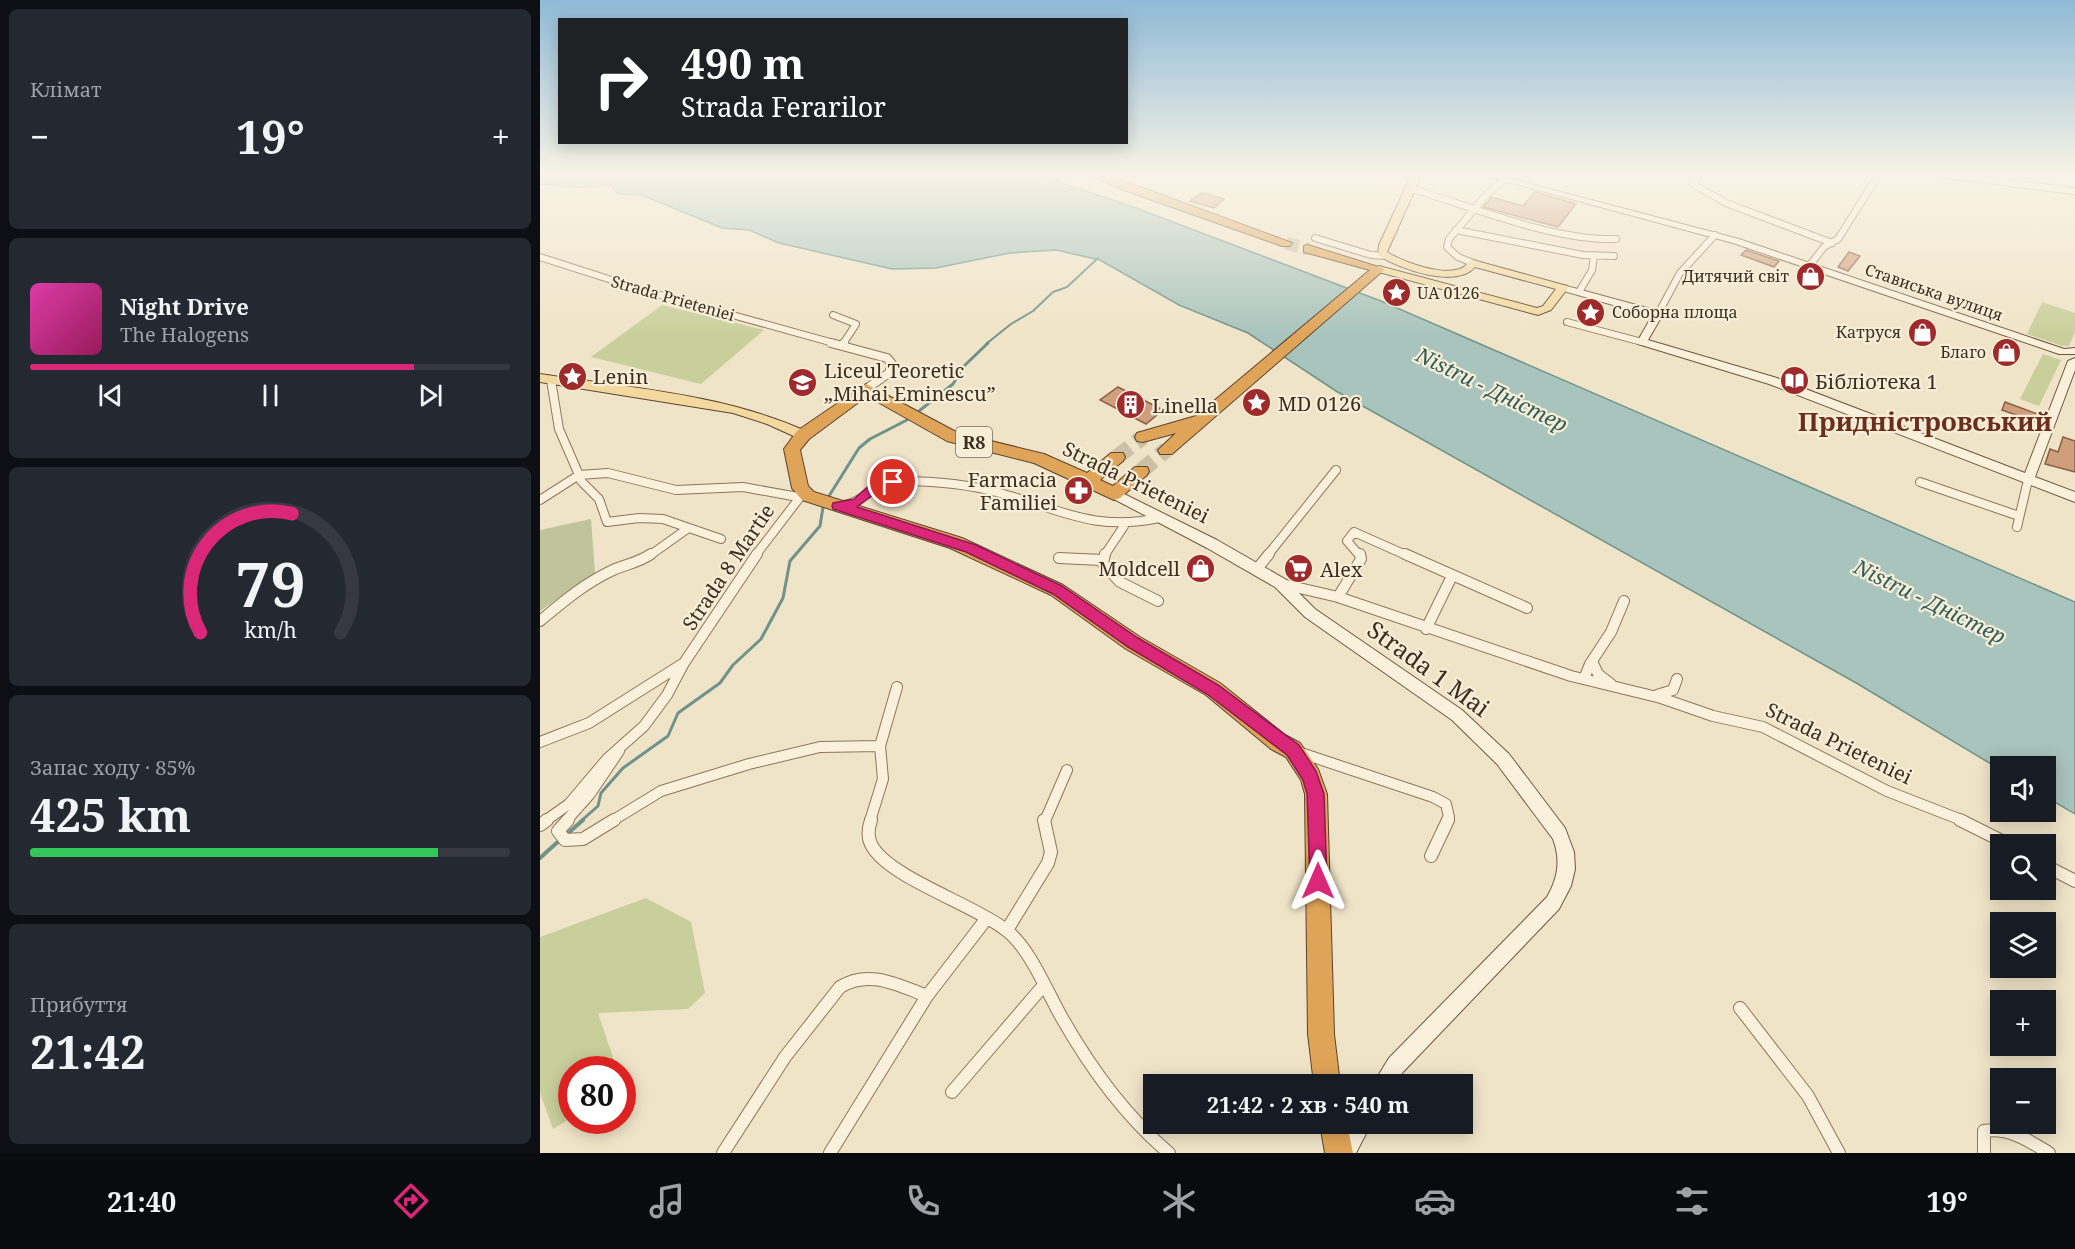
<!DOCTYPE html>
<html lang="uk">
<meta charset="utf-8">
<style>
body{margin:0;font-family:"Noto Serif",serif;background:#242831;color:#f1f3f6;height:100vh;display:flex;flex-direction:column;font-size:22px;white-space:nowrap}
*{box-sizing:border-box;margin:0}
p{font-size:20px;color:#9ea1a6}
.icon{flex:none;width:33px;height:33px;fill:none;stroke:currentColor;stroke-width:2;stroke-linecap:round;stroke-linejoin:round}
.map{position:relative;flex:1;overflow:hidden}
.panel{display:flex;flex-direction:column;gap:9px;padding:9px;background:#0d0f14;width:540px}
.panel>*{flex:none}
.guide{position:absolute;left:18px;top:18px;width:570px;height:126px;border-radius:0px;box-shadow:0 3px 15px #0003;background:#202124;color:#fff;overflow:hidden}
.controls{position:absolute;left:1450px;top:756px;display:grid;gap:12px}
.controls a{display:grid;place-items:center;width:66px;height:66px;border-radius:0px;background:#171b24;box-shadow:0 3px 15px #0003;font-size:30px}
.speed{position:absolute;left:18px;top:1056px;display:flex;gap:12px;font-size:30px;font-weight:700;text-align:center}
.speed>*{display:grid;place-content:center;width:78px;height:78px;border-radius:50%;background:#171b24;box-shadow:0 3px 15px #0003;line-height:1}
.speed .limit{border:9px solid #d22;background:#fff;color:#111}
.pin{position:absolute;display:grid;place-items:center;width:51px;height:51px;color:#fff;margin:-26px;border:3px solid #fff;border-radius:50%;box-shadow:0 2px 6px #0007}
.me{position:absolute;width:66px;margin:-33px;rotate:0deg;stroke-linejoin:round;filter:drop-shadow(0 0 4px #0008)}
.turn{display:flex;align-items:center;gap:21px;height:126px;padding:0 24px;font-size:27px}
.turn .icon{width:78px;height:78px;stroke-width:2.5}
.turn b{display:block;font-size:42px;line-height:51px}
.big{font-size:45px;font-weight:700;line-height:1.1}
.panel .widget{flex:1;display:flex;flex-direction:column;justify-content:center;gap:9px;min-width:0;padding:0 21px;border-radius:9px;background:#242831}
.panel .dial{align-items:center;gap:0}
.dial svg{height:156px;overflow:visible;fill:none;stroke:#363941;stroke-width:7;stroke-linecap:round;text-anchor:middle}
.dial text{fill:#f1f3f6;stroke:none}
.song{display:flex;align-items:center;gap:18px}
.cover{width:72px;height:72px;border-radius:9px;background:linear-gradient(135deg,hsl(320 70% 55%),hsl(330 70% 35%))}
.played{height:6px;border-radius:3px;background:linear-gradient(90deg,#db2777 80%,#363941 80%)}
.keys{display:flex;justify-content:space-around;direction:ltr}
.heat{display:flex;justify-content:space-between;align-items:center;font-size:33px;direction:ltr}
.charge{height:9px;border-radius:4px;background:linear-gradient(90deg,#34c759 85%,#363941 0)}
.trip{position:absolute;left:603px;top:1074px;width:330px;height:60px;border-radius:0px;background:#171b24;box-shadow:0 3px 15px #0003;font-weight:700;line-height:60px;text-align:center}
.menu{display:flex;height:96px;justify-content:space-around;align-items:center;background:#090b0e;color:#9ea1a6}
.menu .icon{width:42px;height:42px}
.menu .selected{color:#db2777}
.menu b{font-size:27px;color:#f1f3f6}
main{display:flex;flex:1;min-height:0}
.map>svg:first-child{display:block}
.green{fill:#c9cf9b}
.cemetery{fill:#bfc49a}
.water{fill:#a9c4bc;stroke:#6f938a;stroke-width:1.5}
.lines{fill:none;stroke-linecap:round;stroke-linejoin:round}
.stream-far2{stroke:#6f938a;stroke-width:2}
.stream-far1{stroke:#6f938a;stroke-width:3}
.stream{stroke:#6f938a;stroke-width:4}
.building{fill:#cf9f7d;stroke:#8d5f41;stroke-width:1.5}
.highway-tunnel-far1{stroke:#ccc0a6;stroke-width:13;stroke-dasharray:13 6;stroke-linecap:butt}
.highway-tunnel{stroke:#ccc0a6;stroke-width:16;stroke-dasharray:16 8;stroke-linecap:butt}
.street-far3-casing{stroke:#8d765c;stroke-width:8}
.street-far2-casing{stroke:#8d765c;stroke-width:10}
.street-far1-casing{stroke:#8d765c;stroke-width:12}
.street-casing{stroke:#8d765c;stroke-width:14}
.secondary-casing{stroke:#6f573f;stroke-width:2}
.primary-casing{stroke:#5b4430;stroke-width:2}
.highway-casing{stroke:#5b4430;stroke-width:2}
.street-far3{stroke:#faf1dc;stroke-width:6}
.street-far2{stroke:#faf1dc;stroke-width:8}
.street-far1{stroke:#faf1dc;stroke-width:10}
.street{stroke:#faf1dc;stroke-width:12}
.secondary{fill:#faf1dc;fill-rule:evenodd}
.primary{fill:#f3d9a0;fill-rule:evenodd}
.highway{fill:#e0a458;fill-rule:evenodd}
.route{fill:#db2777;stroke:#8e194d;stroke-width:1.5}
.labels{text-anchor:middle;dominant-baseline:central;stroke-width:4.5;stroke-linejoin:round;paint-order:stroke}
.far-poi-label{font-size:16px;fill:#3d2e20;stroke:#f7eed8;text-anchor:end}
.far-street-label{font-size:16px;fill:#3d2e20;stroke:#f7eed8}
.shield{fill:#f7eed8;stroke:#756857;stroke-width:1.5}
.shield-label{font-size:18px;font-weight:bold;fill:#3d2e20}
.poi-label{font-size:20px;fill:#3d2e20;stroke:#f7eed8;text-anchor:start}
.street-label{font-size:20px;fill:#3d2e20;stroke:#f7eed8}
.water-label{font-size:21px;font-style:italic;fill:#2f5d5a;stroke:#f7eed8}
.near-street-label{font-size:24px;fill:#3d2e20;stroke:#f7eed8}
.district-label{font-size:26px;font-weight:bold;fill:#6b2e1e;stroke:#f7eed8}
</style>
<main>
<section class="panel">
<div class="widget"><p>Клімат</p>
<div class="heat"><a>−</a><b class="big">19°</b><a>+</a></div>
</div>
<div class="widget">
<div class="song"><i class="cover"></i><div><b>Night Drive</b><p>The Halogens</p></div></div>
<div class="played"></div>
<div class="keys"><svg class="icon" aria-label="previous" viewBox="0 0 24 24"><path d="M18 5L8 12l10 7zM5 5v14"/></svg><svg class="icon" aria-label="pause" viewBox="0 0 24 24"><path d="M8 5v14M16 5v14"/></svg><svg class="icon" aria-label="next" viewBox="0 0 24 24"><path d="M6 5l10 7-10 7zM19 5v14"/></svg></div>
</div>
<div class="widget dial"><svg viewBox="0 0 100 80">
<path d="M14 69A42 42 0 1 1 86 69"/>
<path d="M14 69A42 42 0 0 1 61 8" stroke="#db2777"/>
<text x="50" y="56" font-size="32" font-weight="700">79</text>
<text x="50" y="72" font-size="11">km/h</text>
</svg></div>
<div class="widget"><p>Запас ходу · 85%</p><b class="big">425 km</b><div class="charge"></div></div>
<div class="widget"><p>Прибуття</p><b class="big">21:42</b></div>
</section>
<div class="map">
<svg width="1535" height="1153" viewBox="0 0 1535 1153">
<rect width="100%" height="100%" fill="#f0e4c8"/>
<path class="green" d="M1502,302L1535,313V332L1529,346H1522L1487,334Z
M122,305L224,330L161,384L51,357Z
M1503,354L1521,360L1499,406L1480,399Z
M106,898L151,922L165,993L148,1009L58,1013L77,1069L32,1070L31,1118L13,1129L0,1093V937Z"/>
<path class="cemetery" d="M51,519L55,573L0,611V530Z"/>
<path class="water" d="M0,174H492L504,177L596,208L841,301L1535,602V814L1506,797V766H1461V770L1318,684L796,391L708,333L639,305L560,260L516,250L470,253L396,268L352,269L239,243L209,230L182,228L102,195L78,194L70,185L38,187L0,184Z"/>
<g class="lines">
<path class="stream-far2" d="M446,344L471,324L493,311L513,292L527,287L558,258"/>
<path class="stream-far1" d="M379,411L413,384L423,367L448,343
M289,496L319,448L330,439L367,420
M41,821L58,806L61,793L83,768L128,736L138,713L180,683L193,665L221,639L243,598L250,561L280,526L283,507"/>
<path class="stream" d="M26,835L43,820
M0,858L21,839"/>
</g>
<path class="building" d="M995,192L1036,204L1018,227L943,207L952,197L983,206Z
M661,193L667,194L684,199L674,208L650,201Z
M1206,250L1239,261L1234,267L1201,255Z
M1309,252L1320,256L1308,271L1298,267Z
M1349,273L1381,284L1376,293L1343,282Z
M1414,295L1435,302L1431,310L1410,303Z
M578,387L623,410L606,424L560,400Z
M1465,402L1503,416L1501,424L1462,410Z
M1523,437L1535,441V472L1505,464L1510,449L1518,452Z"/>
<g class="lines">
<path class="highway-tunnel-far1" d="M746,243L768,249"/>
<path class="highway-tunnel" d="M577,457L603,437
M601,471L626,450"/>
<defs>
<path id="street-far3" d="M1160,174L1153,184L1186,203L1292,243
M1399,174L1535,191
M872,189C933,207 1013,241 1076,239
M916,230L1043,255L1074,256
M775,238L831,255L846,256
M0,257L106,291L297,344
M933,263L918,257L907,247L909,239L948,193L964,180
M1270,265L1284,247L1298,239L1339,174
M1039,292L1052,270L1054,256
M1118,314L1140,273L1175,235
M293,315L316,324L303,344
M1027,322L1102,342"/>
<path id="street-far2" d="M291,343L347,358L352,364L349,373L326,389
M302,345L304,343
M11,380L19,429L39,475L68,473L136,490L203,487L258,497
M1380,482L1479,516
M0,500L39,475L41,481L59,499L67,522L99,518L123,519L181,539
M303,505C326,502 333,481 360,481C393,481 428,484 460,493C520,509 553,532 619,518
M1477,527L1488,480
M109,556L147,529
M215,556L264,492
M564,556L584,526
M727,556L796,470
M820,556L807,541L814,532L868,556"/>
<path id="street-far1" d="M565,554L563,564L580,582L618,601
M865,554L987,608
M519,558L562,560
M717,569L729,554
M742,584L798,597L1031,676L1121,698L1173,716L1223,727L1347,791L1424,821
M798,597L821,559L820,554
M0,621C23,602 45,583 73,570C86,564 98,563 111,554
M886,629L912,576
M1052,661L1058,674L1071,684
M1044,679L1050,664L1071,632L1084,601
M1117,695L1133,690L1137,679
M0,742L49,723L144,663
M340,746L357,687
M758,752L893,797L906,804L909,817L907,821
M5,821L29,804L67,759L104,726L127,695L144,663L217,554
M26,821L50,794L79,751
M72,821L121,791L209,764L280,747L340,746L343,779L330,821
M505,821L527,770"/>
<path id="street" d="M28,820L18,831L25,840L43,839L74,820
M331,820C328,829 327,838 332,846C350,878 435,905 466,930C490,948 507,992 522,1018C551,1069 584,1115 629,1153
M1420,820L1468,844
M0,825L7,820
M891,856L908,820
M1506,866L1535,881
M467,930L508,863L511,852L504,820
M1200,1008L1268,1096L1299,1153
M412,1092L504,985
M183,1153L245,1057L300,987C329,969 358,985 387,996
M290,1153L387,996L447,918
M1444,1153V1131C1469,1127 1488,1140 1509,1153"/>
<path id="secondary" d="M939,174H953L1199,239L1524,349L1535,348V354H1519L1193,243Z
M1023,285L1122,312L1123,314L1108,340L1237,378L1485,473L1528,361L1535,358V370L1495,477L1535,492V502L1229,384L1098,344L1097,342L1112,316L1020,290V286Z
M574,489L677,540L745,579L775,609L922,710L969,754L1025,828L1034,852L1035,869L1031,886L1019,909L863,1072L854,1084H833L849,1058L1007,897C1018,878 1021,860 1013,839L957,764L912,720L765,617L735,587L667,548L570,497L568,494Z
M810,1124H831L816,1153H794Z"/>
<path id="primary" d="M872,174H882L847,252C863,262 904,277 922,268C926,266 928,262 933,260L1027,286L1028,288L1011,310L998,315L835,271L834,269L839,266L997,308L1003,306L1016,289L935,267C916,289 859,269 838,255L839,245Z
M0,374C90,388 184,394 268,432L270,435L268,438H258L227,424L193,413L0,382Z"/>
<path id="highway" d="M549,174H565L752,243L750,246H742L581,189Z
M768,245L845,269L632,454H620L618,450L636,433L603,442L597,441L595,437L597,433L656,416L830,270L764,252V246Z
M326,384L418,433L504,454L547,473L571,453H583L585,457L583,461L560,480L573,486L595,467H607L609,471L607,475L580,498L574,500L494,463L407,441L327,396L269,439L260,450L268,486L274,492L422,538L523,585L600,637L680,683L745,735L760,743L778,769L787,794L794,1034L800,1084H774L768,1034L765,794L761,780L746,757L731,749L666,695L586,649L511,595L410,548L262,500L252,488L244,449L257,431Z
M780,1124H807L813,1153H785Z"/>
</defs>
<use href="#street-far3" class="street-far3-casing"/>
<use href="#street-far2" class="street-far2-casing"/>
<use href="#street-far1" class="street-far1-casing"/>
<use href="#street" class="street-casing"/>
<use href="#secondary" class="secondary-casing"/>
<use href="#primary" class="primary-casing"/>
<use href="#highway" class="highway-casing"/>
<use href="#street-far3" class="street-far3"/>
<use href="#street-far2" class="street-far2"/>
<use href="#street-far1" class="street-far1"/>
<use href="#street" class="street"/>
<use href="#secondary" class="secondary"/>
<use href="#primary" class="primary"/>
<use href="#highway" class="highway"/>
</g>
<linearGradient id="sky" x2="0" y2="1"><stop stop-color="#8fbad6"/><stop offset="0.52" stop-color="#f8f3e6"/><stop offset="1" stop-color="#f8f3e6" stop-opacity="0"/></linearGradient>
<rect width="1535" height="336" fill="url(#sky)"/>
<path class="route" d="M353,477L359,482L357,485L341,489L317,507L436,545L522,586L598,638L678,685L759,745L776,771L784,794L787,881L785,887L778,890L772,887L770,881L767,794L763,780L747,755L667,694L588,647L513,594L426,552L293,509L292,506L293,503L314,499L333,482Z"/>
<defs>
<symbol id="shop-disc" viewBox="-11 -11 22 22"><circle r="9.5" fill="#9e2a2b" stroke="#f7eed8"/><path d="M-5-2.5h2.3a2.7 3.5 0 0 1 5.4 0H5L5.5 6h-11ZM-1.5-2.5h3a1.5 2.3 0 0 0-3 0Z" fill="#fff"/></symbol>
<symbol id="sight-disc" viewBox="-11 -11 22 22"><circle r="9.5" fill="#9e2a2b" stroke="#f7eed8"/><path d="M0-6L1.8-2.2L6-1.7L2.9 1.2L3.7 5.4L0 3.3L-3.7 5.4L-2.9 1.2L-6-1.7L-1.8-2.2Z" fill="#fff"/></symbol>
<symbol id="library-disc" viewBox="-11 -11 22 22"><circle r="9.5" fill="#9e2a2b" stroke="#f7eed8"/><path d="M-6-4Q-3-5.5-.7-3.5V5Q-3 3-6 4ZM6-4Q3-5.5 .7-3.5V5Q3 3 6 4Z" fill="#fff"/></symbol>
<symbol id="school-disc" viewBox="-11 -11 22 22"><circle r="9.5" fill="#9e2a2b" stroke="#f7eed8"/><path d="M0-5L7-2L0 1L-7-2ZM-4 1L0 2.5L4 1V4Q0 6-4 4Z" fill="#fff"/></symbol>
<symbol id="building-disc" viewBox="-11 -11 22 22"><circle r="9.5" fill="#9e2a2b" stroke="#f7eed8"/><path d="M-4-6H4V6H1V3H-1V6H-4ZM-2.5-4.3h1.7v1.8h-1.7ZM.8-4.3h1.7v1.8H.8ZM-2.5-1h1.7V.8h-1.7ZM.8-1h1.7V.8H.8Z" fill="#fff"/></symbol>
<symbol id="pharmacy-disc" viewBox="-11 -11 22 22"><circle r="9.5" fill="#9e2a2b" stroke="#f7eed8"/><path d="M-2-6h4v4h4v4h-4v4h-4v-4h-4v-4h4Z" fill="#fff"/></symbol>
<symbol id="supermarket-disc" viewBox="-11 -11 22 22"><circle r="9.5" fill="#9e2a2b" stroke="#f7eed8"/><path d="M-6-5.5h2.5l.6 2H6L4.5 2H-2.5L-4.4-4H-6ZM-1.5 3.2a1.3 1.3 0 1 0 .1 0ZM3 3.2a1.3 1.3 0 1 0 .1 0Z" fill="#fff"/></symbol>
</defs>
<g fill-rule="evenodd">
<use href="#shop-disc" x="1254" y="260" width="33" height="33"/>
<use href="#sight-disc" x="840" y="276" width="33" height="33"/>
<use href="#sight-disc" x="1034" y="296" width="33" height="33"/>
<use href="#shop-disc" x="1366" y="316" width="33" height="33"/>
<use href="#shop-disc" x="1450" y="336" width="33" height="33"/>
<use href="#sight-disc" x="16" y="360" width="33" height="33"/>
<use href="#library-disc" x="1238" y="364" width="33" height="33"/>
<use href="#school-disc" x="246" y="366" width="33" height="33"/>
<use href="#sight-disc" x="700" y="386" width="33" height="33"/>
<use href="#building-disc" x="574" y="388" width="33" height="33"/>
<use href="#pharmacy-disc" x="522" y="474" width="33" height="33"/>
<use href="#shop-disc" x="644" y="552" width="33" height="33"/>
<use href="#supermarket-disc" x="742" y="552" width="33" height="33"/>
</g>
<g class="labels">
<g class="far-poi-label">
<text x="1249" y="276">Дитячий світ</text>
<text x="877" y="293" text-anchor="start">UA 0126</text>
<text x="1072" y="312" text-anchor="start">Соборна площа</text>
<text x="1361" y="332">Катруся</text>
<text x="1446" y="352">Благо</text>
</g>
<g class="far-street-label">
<text transform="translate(1394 292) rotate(19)">Стависька вулиця</text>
<text transform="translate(133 298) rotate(16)">Strada Prieteniei</text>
</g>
<rect class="shield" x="416" y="427" width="36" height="30" rx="4.5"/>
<g class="shield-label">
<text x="434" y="442">R8</text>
</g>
<g class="poi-label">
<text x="284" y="370">Liceul Teoretic<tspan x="284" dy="23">„Mihai Eminescu”</tspan></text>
<text x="53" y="376">Lenin</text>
<text x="1275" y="381">Бібліотека 1</text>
<text x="738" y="403">MD 0126</text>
<text x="612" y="405">Linella</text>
<text x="517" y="479" text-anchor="end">Farmacia<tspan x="517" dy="23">Familiei</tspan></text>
<text x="640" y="568" text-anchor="end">Moldcell</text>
<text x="780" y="569">Alex</text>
</g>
<g class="street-label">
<text transform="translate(596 482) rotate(26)">Strada Prieteniei</text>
<text transform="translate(188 567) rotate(-56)">Strada 8 Martie</text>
<text transform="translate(1299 743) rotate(26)">Strada Prieteniei</text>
</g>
<g class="water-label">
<text transform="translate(952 389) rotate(26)">Nistru - Дністер</text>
<text transform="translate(1390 601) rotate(26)">Nistru - Дністер</text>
</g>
<g class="near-street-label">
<text transform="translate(889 668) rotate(36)">Strada 1 Mai</text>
</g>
<g class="district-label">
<text x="1385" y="421">Придністровський</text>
</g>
</g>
</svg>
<div class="controls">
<a><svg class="icon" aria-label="sound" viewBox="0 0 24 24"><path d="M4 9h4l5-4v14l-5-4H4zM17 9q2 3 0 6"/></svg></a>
<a><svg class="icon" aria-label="search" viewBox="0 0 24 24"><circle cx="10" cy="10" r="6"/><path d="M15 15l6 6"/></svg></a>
<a><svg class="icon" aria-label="layers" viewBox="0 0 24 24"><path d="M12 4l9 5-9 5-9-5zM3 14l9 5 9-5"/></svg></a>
<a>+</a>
<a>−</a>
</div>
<div class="speed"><div class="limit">80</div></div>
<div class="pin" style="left:353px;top:482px;background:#d93025"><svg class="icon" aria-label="arrive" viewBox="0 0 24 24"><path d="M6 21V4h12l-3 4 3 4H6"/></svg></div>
<svg class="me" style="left:778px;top:881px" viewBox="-20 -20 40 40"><path d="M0-17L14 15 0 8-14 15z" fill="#db2777" stroke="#fff" stroke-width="4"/></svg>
<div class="trip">21:42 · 2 хв · 540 m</div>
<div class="guide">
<div class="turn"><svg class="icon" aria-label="right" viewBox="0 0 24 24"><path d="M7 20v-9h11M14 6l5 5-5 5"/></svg><div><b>490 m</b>Strada Ferarilor</div></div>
</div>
</div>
</main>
<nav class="menu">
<b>21:40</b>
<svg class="icon selected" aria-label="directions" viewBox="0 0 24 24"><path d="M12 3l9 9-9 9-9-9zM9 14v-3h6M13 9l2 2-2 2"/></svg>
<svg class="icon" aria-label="music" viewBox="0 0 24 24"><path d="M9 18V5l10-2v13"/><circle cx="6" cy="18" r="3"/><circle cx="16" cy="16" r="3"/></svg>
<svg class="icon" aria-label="phone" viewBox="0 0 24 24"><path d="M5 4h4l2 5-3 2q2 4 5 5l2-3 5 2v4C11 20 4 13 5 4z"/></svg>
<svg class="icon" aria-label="climate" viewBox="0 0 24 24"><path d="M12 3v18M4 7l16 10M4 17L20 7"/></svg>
<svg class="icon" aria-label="car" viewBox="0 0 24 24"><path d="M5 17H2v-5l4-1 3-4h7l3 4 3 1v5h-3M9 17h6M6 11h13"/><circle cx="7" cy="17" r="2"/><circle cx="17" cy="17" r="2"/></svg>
<svg class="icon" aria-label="filters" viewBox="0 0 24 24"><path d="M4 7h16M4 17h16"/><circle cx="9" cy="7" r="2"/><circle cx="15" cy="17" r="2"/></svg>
<b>19°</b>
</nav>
